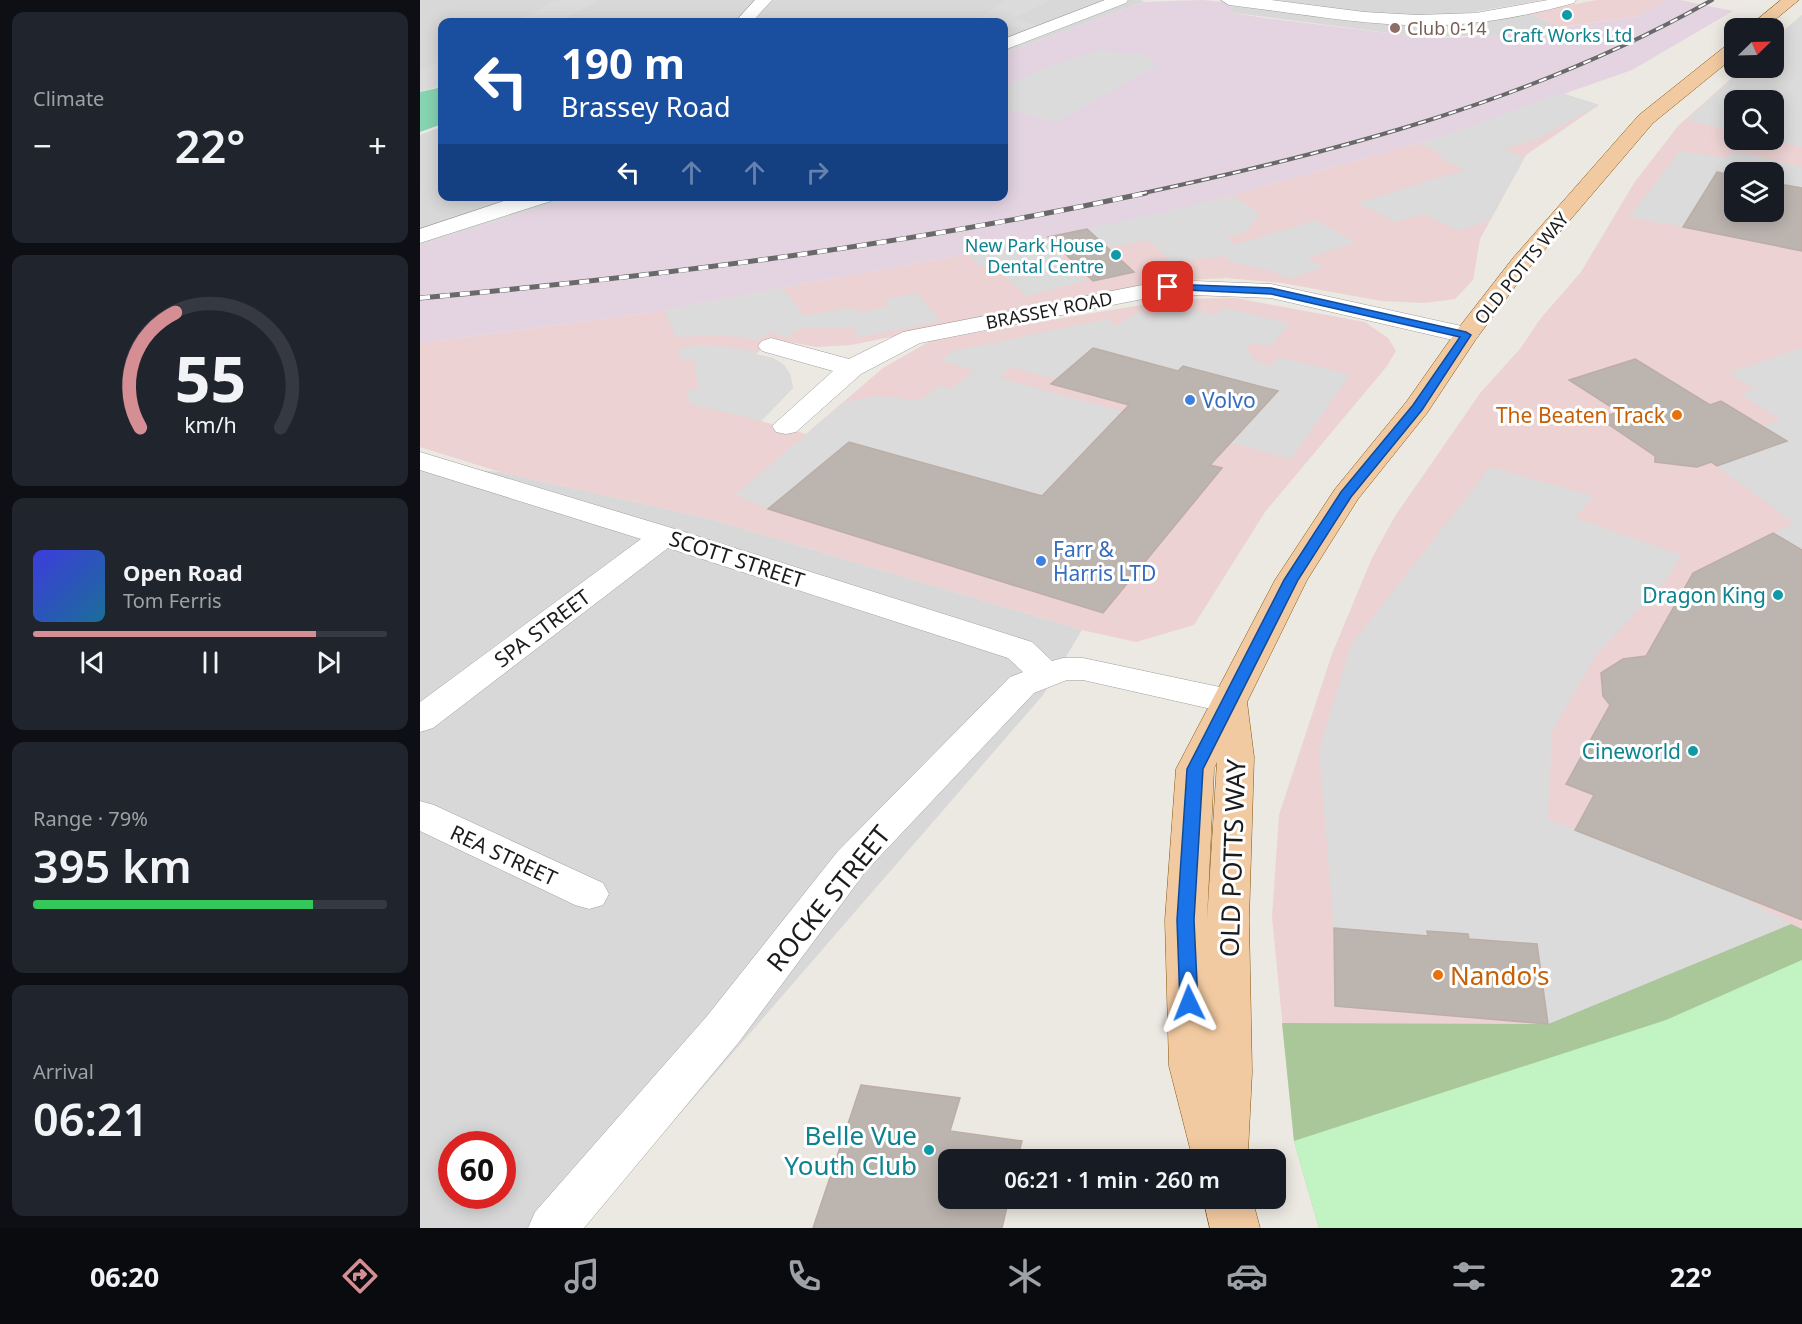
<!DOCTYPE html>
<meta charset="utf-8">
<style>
body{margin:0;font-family:"Noto Sans",sans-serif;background:#20242c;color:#f1f3f6;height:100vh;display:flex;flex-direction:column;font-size:22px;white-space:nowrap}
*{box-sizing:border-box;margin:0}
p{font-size:20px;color:#9ea1a6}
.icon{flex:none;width:33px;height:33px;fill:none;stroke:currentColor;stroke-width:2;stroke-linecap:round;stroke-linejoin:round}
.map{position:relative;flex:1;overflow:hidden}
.side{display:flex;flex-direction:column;gap:12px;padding:12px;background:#0d0f14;width:420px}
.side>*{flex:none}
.guide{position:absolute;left:18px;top:18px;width:570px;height:183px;border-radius:12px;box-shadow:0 3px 15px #0003;background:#1a4fa0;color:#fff;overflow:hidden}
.needle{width:39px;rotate:67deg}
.fabs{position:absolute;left:1304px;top:18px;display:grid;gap:12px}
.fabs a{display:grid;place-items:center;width:60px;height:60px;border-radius:12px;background:#171b24;box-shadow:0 3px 15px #0003;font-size:30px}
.speed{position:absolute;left:18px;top:1131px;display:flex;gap:12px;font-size:30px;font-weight:700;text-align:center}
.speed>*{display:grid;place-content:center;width:78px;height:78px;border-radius:50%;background:#171b24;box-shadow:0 3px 15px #0003;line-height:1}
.speed .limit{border:9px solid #d22;background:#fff;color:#111}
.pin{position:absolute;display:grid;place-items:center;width:51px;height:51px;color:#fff;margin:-26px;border-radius:12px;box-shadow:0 3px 9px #0006}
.me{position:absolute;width:66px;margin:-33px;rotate:358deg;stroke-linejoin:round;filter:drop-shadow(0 0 4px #0008)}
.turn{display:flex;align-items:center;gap:21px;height:126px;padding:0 24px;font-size:27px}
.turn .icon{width:78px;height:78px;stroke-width:2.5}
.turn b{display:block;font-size:42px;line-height:51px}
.lanes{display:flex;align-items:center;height:57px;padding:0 24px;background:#0003;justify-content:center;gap:30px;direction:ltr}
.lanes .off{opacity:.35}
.big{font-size:45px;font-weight:600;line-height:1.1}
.side .widget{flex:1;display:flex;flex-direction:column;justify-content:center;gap:9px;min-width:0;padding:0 21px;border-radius:12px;background:#20242c}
.side .dial{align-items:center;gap:0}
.dial svg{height:156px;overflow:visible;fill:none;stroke:#363941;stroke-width:7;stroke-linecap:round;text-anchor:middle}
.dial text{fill:#f1f3f6;stroke:none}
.song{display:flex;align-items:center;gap:18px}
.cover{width:72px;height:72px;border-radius:9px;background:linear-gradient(135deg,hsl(240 70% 55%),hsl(200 70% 35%))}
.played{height:6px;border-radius:3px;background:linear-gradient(90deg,#d58e94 80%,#363941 80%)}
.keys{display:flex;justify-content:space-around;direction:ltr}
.heat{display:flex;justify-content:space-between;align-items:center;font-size:33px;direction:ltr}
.charge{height:9px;border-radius:4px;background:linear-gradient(90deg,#34c759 79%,#363941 0)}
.trip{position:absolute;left:518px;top:1149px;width:348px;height:60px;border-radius:12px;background:#171b24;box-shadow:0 3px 15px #0003;font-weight:600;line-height:60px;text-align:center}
.tab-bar{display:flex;height:96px;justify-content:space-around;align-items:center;background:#090b0e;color:#9ea1a6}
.tab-bar .icon{width:42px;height:42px}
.tab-bar .selected{color:#d58e94}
.tab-bar b{font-size:27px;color:#f1f3f6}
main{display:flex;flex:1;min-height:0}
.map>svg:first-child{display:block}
.residential{fill:#d9d8d8;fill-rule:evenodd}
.commercial{fill:#ecd2d2;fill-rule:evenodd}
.industrial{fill:#e4d4e2}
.forest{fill:#aac79a}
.park{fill:#c2f3c3}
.pitch{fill:#87d4b2}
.parking{fill:#dbdbdb}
.building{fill:#bcb4af;stroke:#bcaea6;stroke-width:1.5}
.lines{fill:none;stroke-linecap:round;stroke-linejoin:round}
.street-casing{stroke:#9f9f9f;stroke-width:1}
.primary-casing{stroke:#84570e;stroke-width:1}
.street{fill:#fff;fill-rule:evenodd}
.primary{fill:#f2caa1;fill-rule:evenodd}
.rail-far1-casing{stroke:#696969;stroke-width:4}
.rail-casing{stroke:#696969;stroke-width:5}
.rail-far1{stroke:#fff;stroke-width:2;stroke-dasharray:8;stroke-linecap:butt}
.rail{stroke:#fff;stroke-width:4;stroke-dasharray:10;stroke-linecap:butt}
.route{fill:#1a73e8;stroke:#114b97;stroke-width:1.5}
.culture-dot{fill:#0f9aa8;stroke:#fff;stroke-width:2}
.education-dot{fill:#8d6e63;stroke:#fff;stroke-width:2}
.shop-dot{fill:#3f7fe0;stroke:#fff;stroke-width:2}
.food-dot{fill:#e8710a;stroke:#fff;stroke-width:2}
.labels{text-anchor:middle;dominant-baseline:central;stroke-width:6;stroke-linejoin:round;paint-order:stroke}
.far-education-label{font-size:18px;fill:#785e54;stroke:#fff;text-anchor:start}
.far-culture-label{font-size:18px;fill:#0d838f;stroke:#fff}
.far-street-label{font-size:18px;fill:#1b1b1b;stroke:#fff}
.shop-label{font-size:21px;fill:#366cbe;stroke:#fff;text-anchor:start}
.food-label{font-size:21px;fill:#c56008;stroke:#fff;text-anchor:end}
.street-label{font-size:21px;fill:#1b1b1b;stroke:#fff}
.culture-label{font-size:21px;fill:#0d838f;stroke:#fff;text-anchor:end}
.near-street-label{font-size:26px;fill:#1b1b1b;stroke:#fff}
.near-food-label{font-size:26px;fill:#c56008;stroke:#fff;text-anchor:start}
.near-culture-label{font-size:26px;fill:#0d838f;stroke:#fff;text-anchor:end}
</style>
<main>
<section class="side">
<div class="widget"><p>Climate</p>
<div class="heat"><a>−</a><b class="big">22°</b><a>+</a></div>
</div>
<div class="widget dial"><svg viewBox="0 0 100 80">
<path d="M14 69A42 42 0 1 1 86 69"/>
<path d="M14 69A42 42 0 0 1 32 10" stroke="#d58e94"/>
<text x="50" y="56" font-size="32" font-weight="700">55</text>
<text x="50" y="72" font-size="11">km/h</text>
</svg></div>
<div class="widget">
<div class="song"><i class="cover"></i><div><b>Open Road</b><p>Tom Ferris</p></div></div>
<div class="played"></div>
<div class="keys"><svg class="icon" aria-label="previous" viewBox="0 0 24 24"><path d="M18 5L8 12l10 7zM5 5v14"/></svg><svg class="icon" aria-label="pause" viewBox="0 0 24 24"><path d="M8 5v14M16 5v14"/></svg><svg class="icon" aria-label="next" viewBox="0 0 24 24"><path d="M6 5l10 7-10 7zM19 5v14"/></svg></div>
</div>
<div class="widget"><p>Range · 79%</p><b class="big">395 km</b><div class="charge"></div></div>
<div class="widget"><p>Arrival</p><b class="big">06:21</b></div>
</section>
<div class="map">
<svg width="1382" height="1228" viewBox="0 0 1382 1228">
<rect width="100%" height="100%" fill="#ece8e2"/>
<path class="residential" d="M0,0H721L724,2L584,53V22H22V86L0,91Z
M855,0H1123L1018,18L961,15Z
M816,3L932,17L1108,13L1141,27L1074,36H992L808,12Z
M21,127L22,196L153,197L0,245V135Z
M0,465L80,472L287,518L662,630L623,695L161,1228H0ZM32,1144H82V1196H32Z"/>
<path class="commercial" d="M1177,0H1247L1219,16L1141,27L1108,13Z
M1382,15V960L874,1141L852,917L859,815L912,654L952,558L975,516L1061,392L1100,349L1121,318L1161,272L1214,183L1258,126L1323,68H1353V40ZM1314,100H1353V140H1314ZM1314,172H1353V212H1314Z
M1142,93L1179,105L1106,155L1060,239L1053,280L1035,299L1004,303L962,301L862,283L806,278L748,281L431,345L396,347L352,339L336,354L353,358L364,365L370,374L373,388L341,421L386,434L463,368L512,340L757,299L815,298L945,322L968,338L976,351L967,366L845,512L774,625L716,642L662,630L287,518L80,472L0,447V343L221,314L600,244L755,211L1014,139Z"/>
<path class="industrial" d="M782,0L816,3L808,12L845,18L992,36L1035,38L1102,33L1219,16L1247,0H1260L1313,11L1212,70L1014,139L755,211L600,244L221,314L0,343V245L153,197L584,196V53L724,2Z"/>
<path class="forest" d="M1371,924L1382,929V1228H899L874,1141L862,1023L1128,1024Z"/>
<path class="park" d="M1382,960V1228H899L874,1141L1246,1020Z"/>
<path class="pitch" d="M22,87V124L0,132V92Z"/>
<path class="parking" d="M136,0H181L137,22H96Z
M584,0H631L594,18L617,26L608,30L561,18Z
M1382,15V147L1351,140H1353V100H1314V131L1267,120L1323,68H1353V40Z
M680,50L727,55L738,65L636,122L584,109V87L620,70Z
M22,60V86L0,91V71Z
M1142,93L1179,105L1119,138L1084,149L1104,158L1070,220L1039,231L1003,214L976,222L937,203L1045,170L1018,157L1024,155L1001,144Z
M1260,151L1307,158L1314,151L1382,167V188L1353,183V172H1314V175L1297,172L1263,227L1209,217Z
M814,196L840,214L826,232L807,237L815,245L896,220L935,243L887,258L903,267L871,279L851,270L814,263L803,256L752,262L728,240L687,248L667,229Z
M622,238L667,281L606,296L573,264L561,267L547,254Z
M363,288L384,316L427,308L444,312L468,306L464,300L497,293L520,321L440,337L433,327L382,328L367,337L350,332L339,340L302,335L256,337L245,310Z
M761,307L796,315L802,307L870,324L850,346L830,343L827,350L834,360L850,366L860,357L930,375L871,459L811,443L858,391L764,366L758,371L673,348L637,379L591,367L580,378L704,412L622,496L429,442L348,509L315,495L424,402L458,396L499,400L521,385L531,389L554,371L520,360L533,351L689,319L696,327L719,311L736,316L747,308Z
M285,345L338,351L336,355L353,358L364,365L370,374L373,388L341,421L270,404L267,391L279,389L274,360L261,361L259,348Z
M1382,348V550L1353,533L1374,523L1297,466L1367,441L1343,426L1361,419L1321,395L1334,389L1308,373Z
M1070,467L1174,496L1155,518L1261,555L1247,579L1176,655L1132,731L1128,819L1316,894L1371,924L1128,1024L1117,944L1049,939L1047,934L1008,931V936L914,928L899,750L931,645Z"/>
<path class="building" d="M1297,172L1314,176V212H1353V183L1382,188V251L1263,227Z
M667,229L714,272L673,281L628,237Z
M673,348L758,371L763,366L858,391L790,465L802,468L683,613L348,509L429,442L622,496L709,405L631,384Z
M1215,359L1290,405L1301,401L1367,441L1297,466L1291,462L1277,467L1235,462V456L1179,418L1199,412L1149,380Z
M1353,533L1382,550V920L1155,830L1174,795L1146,784L1190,705L1183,696L1181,673L1203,659L1226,656L1273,573Z
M914,928L1008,936L1007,931L1048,934L1049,939L1117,944L1128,1024L915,1006Z
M441,1085L540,1098L530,1131L602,1141L597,1160H528V1198H589L582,1228H393Z"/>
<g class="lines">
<defs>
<path id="street" d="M335,0H352L332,22H315Z
M685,0H708L706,3L584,50V39Z
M801,0H851L944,12L998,15L1056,13L1128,0H1156L1154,3C1117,13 1080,21 1041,24C964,30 886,14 809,5Z
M99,196H134L131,201L0,243V229Z
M748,280L851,284L1046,327L1055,330L1059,335L1055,340L1046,343L851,298L748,294L500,343L441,374L376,432L366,434L356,432L352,426L413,371L342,351L338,346L342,341L351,338L429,359L483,332Z
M0,452L255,529L612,642L632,661L643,658H663L809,689L821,693L827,701L821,709L809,713L663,680H647L614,693L446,871L319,1042L164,1228H108L115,1212L287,1016L418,851L590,677L603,672L588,658L248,548L13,728L0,732V702L221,539L0,470Z
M0,801L14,805L183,883L189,894L183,905L169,909L155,905L0,831Z"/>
<path id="primary" d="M1361,0H1379L1345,28H1327Z
M1314,43V57L1233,123L1109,268L1056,339L1007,413L938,499L887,580L827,702L834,757L829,920L832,1072L828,1152L824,1160H773L749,1066L745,920L756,769L855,580L915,489L987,401L1037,330L1093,258L1219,115L1308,44ZM797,762L787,920V932V920L794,769Z
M783,1198H832L840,1228H790Z"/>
</defs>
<use href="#street" class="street-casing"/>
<use href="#primary" class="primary-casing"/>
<use href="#street" class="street"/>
<use href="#primary" class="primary"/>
<defs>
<path id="rail-far1" d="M719,194C917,152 1115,100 1292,0"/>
<path id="rail" d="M0,298C244,276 486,245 726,193"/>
</defs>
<use href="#rail-far1" class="rail-far1-casing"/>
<use href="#rail" class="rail-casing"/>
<use href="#rail-far1" class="rail-far1"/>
<use href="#rail" class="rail"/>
</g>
<path class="route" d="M748,284L851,288L1046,332L1051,335L1002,410L931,497L878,580L783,769L774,920L778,1003L776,1008L769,1010L763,1008L760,1003L757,920L767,769L864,580L921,492L993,405L1040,337L851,294L745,289L743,287Z"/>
<g class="culture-dot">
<circle cx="1147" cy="15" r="6"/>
<circle cx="696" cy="255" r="6"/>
<circle cx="1358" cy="595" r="6"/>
<circle cx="1273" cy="751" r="6"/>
<circle cx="509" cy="1150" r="6"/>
</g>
<circle class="education-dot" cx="975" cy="28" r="6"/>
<g class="shop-dot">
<circle cx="770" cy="400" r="6"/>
<circle cx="621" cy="561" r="6"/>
</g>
<g class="food-dot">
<circle cx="1257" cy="415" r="6"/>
<circle cx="1018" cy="975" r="6"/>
</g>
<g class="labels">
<g class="far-education-label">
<text x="987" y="28">Club 0-14</text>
</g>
<g class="far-culture-label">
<text x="1147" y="35">Craft Works Ltd</text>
<text x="684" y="245" text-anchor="end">New Park House<tspan x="684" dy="21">Dental Centre</tspan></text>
</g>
<g class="far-street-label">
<text transform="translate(1101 268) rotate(-51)">OLD POTTS WAY</text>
<text transform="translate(629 310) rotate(-11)">BRASSEY ROAD</text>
</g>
<g class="shop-label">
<text x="782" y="400">Volvo</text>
<text x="633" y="549">Farr &amp;<tspan x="633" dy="24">Harris LTD</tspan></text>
</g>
<g class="food-label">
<text x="1245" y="415">The Beaten Track</text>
</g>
<g class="street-label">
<text transform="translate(317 559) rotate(18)">SCOTT STREET</text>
<text transform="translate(122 628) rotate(-37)">SPA STREET</text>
<text transform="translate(84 855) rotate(25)">REA STREET</text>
</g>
<g class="culture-label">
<text x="1346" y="595">Dragon King</text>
<text x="1261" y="751">Cineworld</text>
</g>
<g class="near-street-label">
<text transform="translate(812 858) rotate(-88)">OLD POTTS WAY</text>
<text transform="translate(408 898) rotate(-51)">ROCKE STREET</text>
</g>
<g class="near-food-label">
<text x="1030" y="975">Nando's</text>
</g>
<g class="near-culture-label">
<text x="497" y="1135">Belle Vue<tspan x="497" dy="30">Youth Club</tspan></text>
</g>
</g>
</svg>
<div class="fabs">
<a><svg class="needle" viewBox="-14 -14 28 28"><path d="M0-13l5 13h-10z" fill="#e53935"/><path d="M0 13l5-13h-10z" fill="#9ea1a6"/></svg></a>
<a><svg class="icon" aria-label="search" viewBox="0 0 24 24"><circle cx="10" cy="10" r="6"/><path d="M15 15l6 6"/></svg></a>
<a><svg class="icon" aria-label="layers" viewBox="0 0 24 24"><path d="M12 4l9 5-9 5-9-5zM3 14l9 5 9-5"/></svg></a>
</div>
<div class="speed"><div class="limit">60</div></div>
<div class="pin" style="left:748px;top:287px;background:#d93025"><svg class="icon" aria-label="arrive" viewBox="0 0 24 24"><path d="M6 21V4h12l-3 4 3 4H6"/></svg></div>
<svg class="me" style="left:769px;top:1003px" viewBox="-20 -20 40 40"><path d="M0-17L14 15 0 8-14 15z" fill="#1a73e8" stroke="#fff" stroke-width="4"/></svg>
<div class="trip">06:21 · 1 min · 260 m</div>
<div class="guide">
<div class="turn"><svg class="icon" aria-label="left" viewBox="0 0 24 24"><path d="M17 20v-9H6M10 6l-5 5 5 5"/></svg><div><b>190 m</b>Brassey Road</div></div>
<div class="lanes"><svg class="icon" aria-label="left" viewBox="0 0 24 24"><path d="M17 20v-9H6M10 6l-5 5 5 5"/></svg><svg class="icon off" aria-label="ahead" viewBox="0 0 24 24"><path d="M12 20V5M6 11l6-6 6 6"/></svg><svg class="icon off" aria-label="ahead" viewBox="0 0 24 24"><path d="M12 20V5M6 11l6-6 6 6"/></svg><svg class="icon off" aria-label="right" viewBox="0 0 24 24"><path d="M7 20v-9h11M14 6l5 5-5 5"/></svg></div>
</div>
</div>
</main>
<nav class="tab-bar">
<b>06:20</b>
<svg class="icon selected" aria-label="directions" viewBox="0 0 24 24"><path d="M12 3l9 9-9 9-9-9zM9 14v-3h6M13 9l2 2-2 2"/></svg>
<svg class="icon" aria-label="music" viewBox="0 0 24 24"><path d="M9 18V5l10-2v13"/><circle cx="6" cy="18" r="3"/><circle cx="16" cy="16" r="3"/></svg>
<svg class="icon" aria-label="phone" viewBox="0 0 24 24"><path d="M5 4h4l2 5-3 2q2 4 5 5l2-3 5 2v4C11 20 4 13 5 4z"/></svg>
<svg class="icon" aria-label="climate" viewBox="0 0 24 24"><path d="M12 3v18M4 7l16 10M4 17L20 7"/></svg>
<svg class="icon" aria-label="car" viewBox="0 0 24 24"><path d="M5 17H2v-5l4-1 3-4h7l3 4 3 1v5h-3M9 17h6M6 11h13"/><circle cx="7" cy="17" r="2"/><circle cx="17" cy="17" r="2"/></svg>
<svg class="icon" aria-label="filters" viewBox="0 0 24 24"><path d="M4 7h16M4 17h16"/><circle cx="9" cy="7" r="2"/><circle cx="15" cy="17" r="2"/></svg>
<b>22°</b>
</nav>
